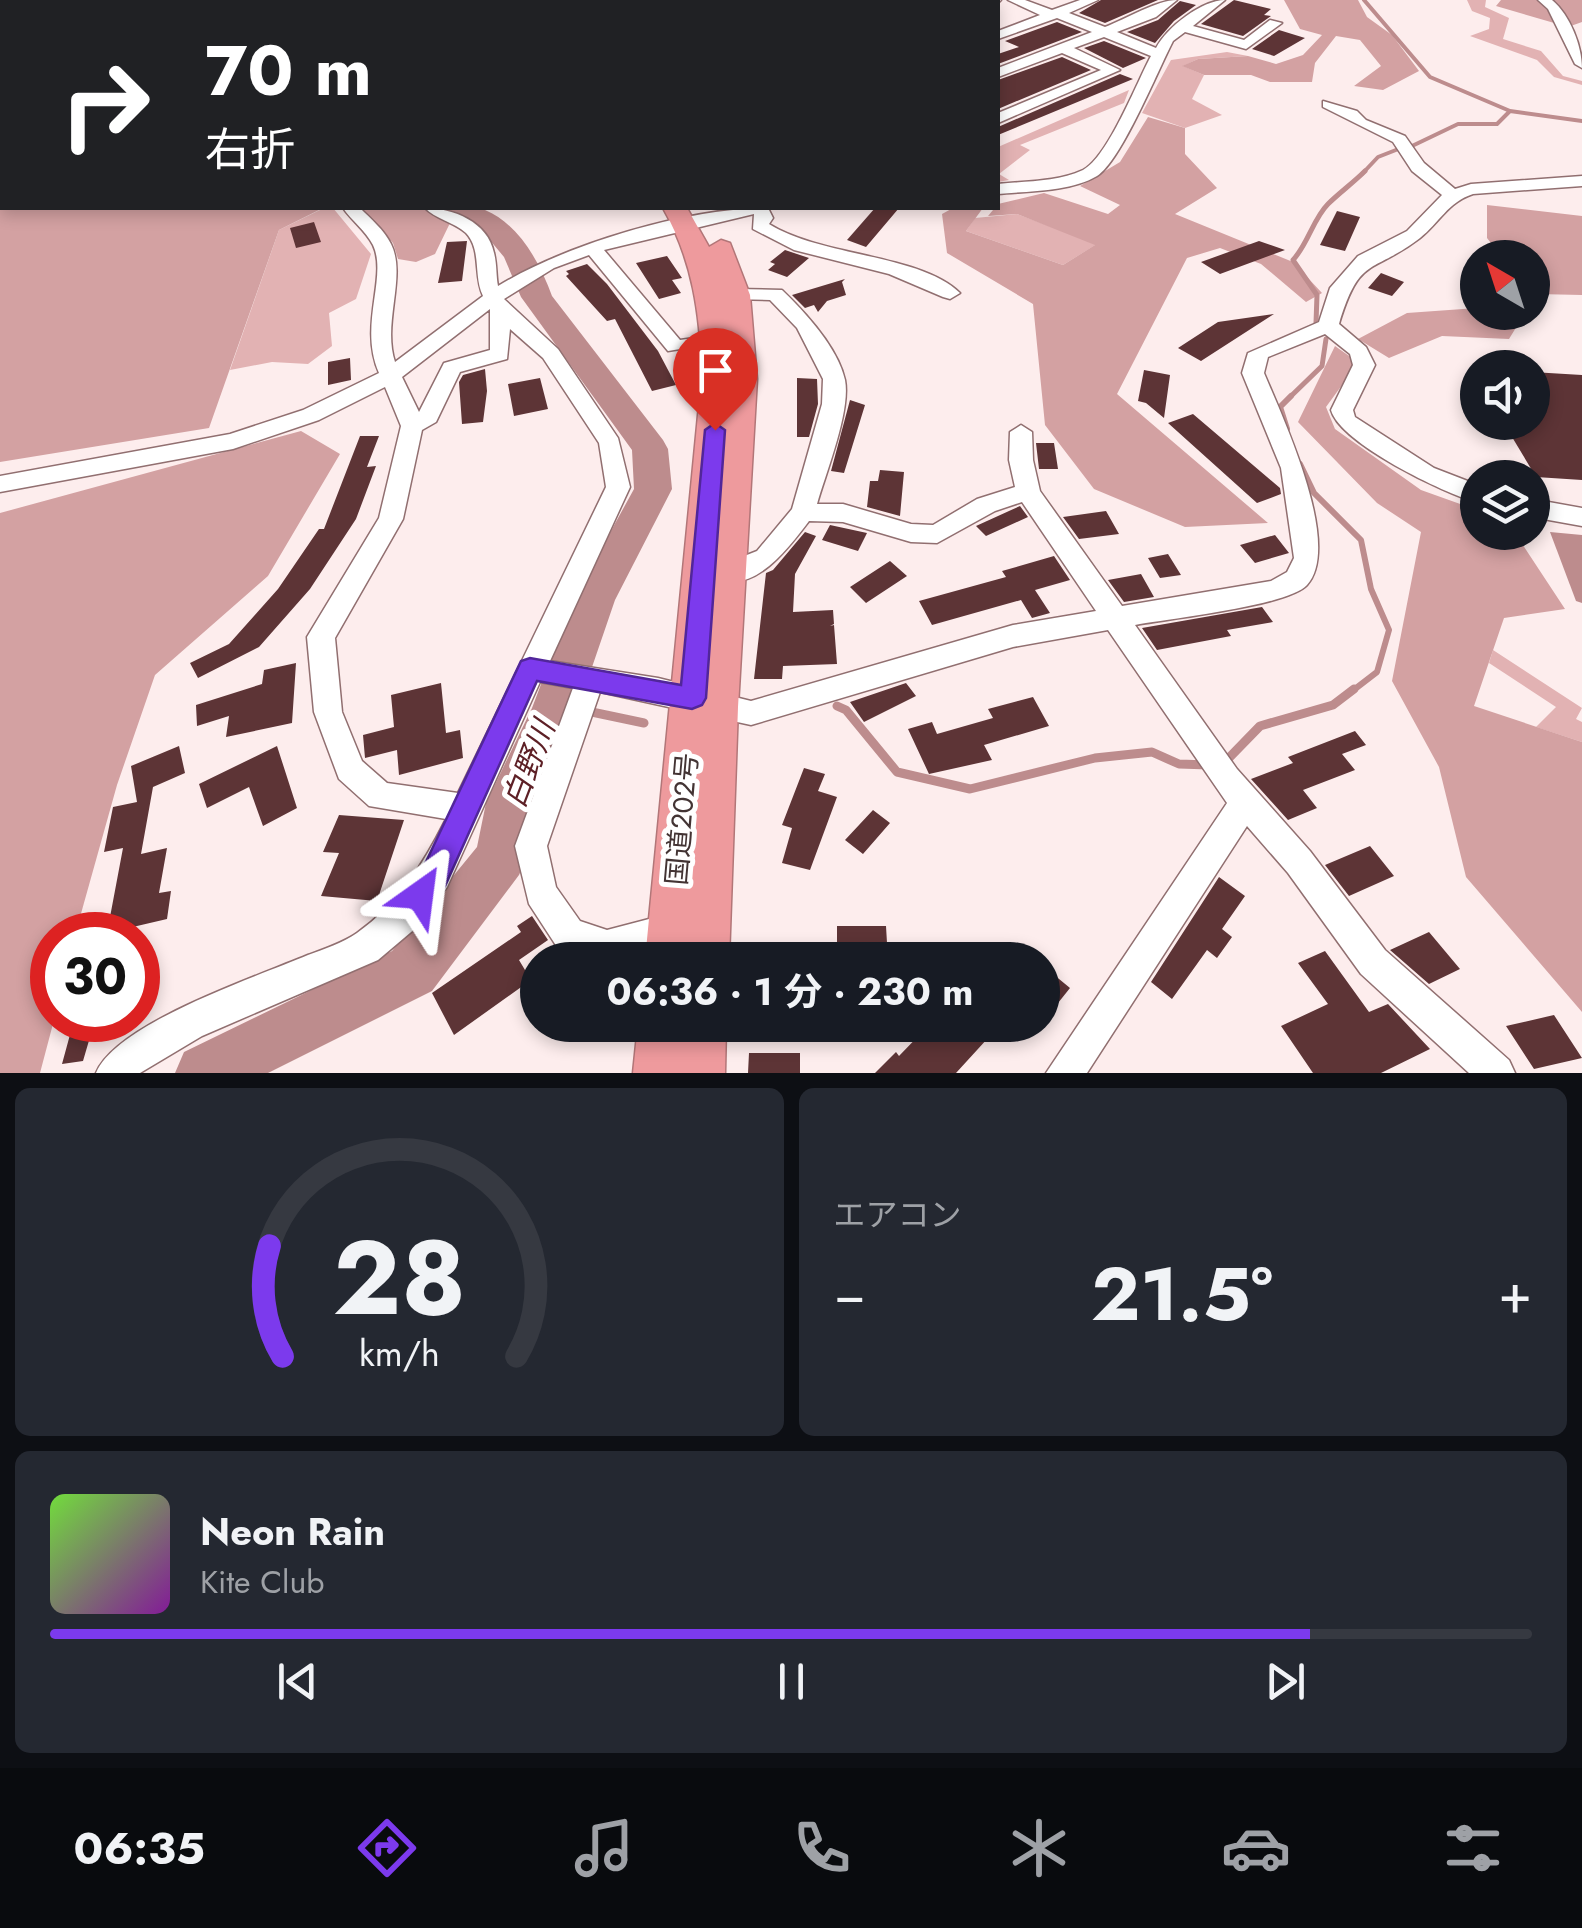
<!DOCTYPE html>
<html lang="ja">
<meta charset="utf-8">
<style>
body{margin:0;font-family:Jost,"Noto Sans JP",sans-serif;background:#242831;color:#f1f3f6;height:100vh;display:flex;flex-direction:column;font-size:38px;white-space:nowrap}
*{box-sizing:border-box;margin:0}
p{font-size:32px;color:#9ea1a6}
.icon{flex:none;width:55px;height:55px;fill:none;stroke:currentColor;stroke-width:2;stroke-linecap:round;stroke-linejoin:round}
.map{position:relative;height:1073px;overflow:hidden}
.drawer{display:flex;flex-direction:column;gap:15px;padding:15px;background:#0d0f14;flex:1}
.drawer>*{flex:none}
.banner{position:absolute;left:0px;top:0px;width:1000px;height:210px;box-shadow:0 5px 15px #0003;background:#202124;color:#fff;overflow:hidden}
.needle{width:65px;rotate:321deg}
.fabs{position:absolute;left:1460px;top:240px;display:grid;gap:20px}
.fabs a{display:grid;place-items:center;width:90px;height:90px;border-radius:50%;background:#171b24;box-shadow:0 5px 15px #0003;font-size:50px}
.speed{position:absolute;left:30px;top:912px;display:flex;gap:20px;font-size:50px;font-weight:700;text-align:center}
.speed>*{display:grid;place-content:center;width:130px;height:130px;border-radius:50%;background:#171b24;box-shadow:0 5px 15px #0003;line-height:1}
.speed .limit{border:15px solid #d22;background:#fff;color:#111}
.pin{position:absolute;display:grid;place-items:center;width:85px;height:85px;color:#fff;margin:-102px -42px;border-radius:50% 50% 50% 0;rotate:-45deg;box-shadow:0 0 10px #0007}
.pin .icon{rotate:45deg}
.me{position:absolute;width:110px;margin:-55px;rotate:31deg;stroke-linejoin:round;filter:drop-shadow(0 0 8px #0008)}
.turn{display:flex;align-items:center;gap:35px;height:210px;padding:0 40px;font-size:45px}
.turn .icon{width:130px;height:130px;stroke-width:2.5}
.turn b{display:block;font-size:70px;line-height:85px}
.big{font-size:75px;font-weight:700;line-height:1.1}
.drawer .tile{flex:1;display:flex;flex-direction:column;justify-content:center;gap:15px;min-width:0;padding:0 35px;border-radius:15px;background:#242831}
.drawer .dial{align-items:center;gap:0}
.dial svg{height:260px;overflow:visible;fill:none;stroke:#363941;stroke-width:7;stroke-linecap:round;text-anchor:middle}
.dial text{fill:#f1f3f6;stroke:none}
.song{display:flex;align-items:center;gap:30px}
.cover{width:120px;height:120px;border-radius:15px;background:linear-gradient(135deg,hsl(100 70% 55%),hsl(290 70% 35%))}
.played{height:10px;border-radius:5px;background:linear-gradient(90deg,#7c3aed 85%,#363941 85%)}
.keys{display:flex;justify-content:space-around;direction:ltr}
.heat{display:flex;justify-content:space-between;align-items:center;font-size:55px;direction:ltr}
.drawer .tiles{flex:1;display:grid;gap:15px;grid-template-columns:1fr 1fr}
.tile:last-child{grid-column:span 2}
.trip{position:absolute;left:520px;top:942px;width:540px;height:100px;border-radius:50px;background:#171b24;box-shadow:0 5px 15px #0003;font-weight:700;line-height:100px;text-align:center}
.menu{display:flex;height:160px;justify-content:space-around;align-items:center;background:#090b0e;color:#9ea1a6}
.menu .icon{width:70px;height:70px}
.menu .selected{color:#7c3aed}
.menu b{font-size:45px;color:#f1f3f6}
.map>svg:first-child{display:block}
.green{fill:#e2b2b3}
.forest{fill:#d3a1a2}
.water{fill:#bd8c8d}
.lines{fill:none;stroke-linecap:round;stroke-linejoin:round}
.stream-far3{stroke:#bd8c8d;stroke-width:4}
.stream-far2{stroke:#bd8c8d;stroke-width:5}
.stream-far1{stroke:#bd8c8d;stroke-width:6}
.stream{stroke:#bd8c8d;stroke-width:9}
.river{fill:#bd8c8d;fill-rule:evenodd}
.building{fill:#5d3436}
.minor-casing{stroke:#916f70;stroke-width:3}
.highway-casing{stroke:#b27678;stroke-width:3}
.minor{fill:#fff;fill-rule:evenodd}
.highway{fill:#ee9a9d;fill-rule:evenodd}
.route{fill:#7c3aed;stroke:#51269a;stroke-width:2.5}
.labels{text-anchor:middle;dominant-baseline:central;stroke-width:10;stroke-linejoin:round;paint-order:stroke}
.street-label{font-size:28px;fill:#433434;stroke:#fff}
.water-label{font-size:30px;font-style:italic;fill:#5d2026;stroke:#fff}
</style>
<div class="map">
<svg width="1582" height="1073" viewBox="0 0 1582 1073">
<rect width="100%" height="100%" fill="#fdeded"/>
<path class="green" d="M1467,0H1486L1485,7L1509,18L1503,39L1541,51L1563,76L1582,81V85L1554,77L1537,60L1470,36L1489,29L1490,18L1472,11Z
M1227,52L1248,56L1198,59L1183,66L1204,75L1192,99L1222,115L1185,128L1142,113L1171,60Z
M1129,90L1124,103L1020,145L1030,150L999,174L1009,180L998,182V147Z
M324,208H333L371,254L356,299L329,313L332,346L308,364L272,362L230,370L279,230Z
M1017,214L1097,244L1063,265L966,231L975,218Z
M1493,650L1582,708L1576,719L1582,722V742L1536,727L1556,707L1489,663Z"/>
<path class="forest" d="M0,0L267,2H2V208H323L279,230L209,428L0,462Z
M1284,0H1358L1367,17L1392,35L1419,71L1383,90L1354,86L1381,66L1360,40L1336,36L1315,63L1312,82H1270L1251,75H1204L1182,66L1198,59L1248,56L1276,64L1303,55L1322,35L1300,29Z
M1501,0H1582V22L1568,27L1496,6Z
M1148,117L1185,128V154L1217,188L1175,214L1293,262L1322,293L1306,302L1261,264L1220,248L1187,258L1117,394L1268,523L1185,527L1094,489L1045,425L1033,304L947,253L942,214L953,208H983L966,231L1063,265L1095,245L1017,214L988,216L998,204L1044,193L1108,214L1120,205L1080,186L1120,162Z
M1487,205L1582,216V295L1537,294L1533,300L1532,258L1502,257L1487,238Z
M362,208H426L450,223L435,254L416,262L398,259L393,243Z
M1477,308L1478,312L1525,313L1509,339L1442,336L1389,358L1358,339L1407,313Z
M1335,346L1352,358L1353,370L1326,407L1335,429L1421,490L1477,510L1478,532L1515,533L1565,609L1504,618L1474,706L1582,742V1012L1466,877L1439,767L1392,681L1421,532L1377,503L1298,422Z
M301,431L340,454L268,576L155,675L117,785L75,935H52L54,1020L40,1073H0V513Z"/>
<path class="water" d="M1550,532L1582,535V603L1576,601Z"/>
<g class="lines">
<path class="stream-far3" d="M1364,0L1430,77L1510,111L1497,124H1458L1412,146
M1510,111L1582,121
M1362,174L1378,157L1401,148"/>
<path class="stream-far2" d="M1316,323L1317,295L1293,260C1308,244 1313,219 1328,204C1339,193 1353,183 1365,171
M1289,398L1322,366L1326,339"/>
<path class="stream-far1" d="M1287,429L1280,407L1291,396
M1300,464L1314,493L1361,540L1371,589L1389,630L1377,672L1351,692"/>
<path class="stream" d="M837,706L846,710L897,772L970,789L1095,758L1152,752L1179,764L1209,765
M555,708L574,710
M587,711L644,723
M1226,761L1260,726L1333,705L1354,689"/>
<path class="river" d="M446,208C457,207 474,205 485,210C519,224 540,263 552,296L663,440L668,449L672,489L615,600L578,708L536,803L527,858L519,875L432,991L268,1073H175L184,1052L392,951L477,847L486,803L532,708L573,600L634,489L632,450L521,297L504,257L489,239Z"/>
</g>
<path class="building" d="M1101,0H1158L1105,23L1079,13Z
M1234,0L1271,9L1264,15L1271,16L1243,36L1201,24Z
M1180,1L1196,5L1174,21L1155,43L1127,32L1158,20Z
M1057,22L1082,32L998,64V54L1019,47L1005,41Z
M1279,30L1305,38L1274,56L1252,49Z
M1104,41L1146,58L1123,68L1084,48Z
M1062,57L1091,70L998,109V80Z
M1120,74L1133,79L998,135V127Z
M875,208H899L866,247L847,240Z
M1337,211L1360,217L1345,251L1320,245Z
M314,222L321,242L296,248L290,228Z
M467,241L462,281L438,283L447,242Z
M1259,241L1285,250L1220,274L1201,262Z
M785,250L809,258L787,277L768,270L775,264L770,262Z
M667,256L682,278L672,280L681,293L659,299L636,263Z
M587,264L607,284L658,351L676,385L652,391L615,319L607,321L566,276L569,274L566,271Z
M1381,273L1404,282L1392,296L1368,288Z
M845,279L842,282L846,295L827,301L818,312L814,305L805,308L792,295Z
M1274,314L1201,361L1178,348L1218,322Z
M350,358L351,380L328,385V362Z
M485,369L487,391L483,422L462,424L459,382L463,375Z
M1144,370L1170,375L1164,418L1146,403L1138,401Z
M1532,372L1582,375V480L1536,477L1503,422H1532Z
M540,378L548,409L514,416L508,384Z
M797,378L817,379L818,404L809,437H797Z
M850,400L865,405L844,473L831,471Z
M1193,414L1280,488L1281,494L1257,503L1168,423Z
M360,436H379L367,467L376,466L356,519L310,589L259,647L198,678L190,663L229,644L278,589L319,529H324Z
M1036,443H1054L1058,469H1039Z
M880,470L904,472L900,516L867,507L870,481H878Z
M1020,506L1028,517L986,536L976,526Z
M1106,511L1119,534L1079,539L1063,517Z
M830,525L867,533L858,551L822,540Z
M805,532L816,536L795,574L793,612L833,610L834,624L830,626L834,625L837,664L783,666L782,679H754L766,573L773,570Z
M1275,535L1289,553L1255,563L1240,545Z
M1168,554L1181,575L1160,578L1148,558Z
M1054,556L1070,580L1035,590L1050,613L1032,618L1021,600L932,625L919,601L1006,577L1002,571Z
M890,561L907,576L866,603L850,587Z
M1141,574L1154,597L1124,602L1108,580Z
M1262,607L1273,622L1227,630L1231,636L1157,650L1142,628Z
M296,663L292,723L226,737L229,716L197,726L196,705L262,684L264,670Z
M441,683L446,733L460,730L463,758L399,775L397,750L365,758L363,735L394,727L391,695Z
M906,683L916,696L864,722L850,702Z
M1033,697L1049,726L984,745L992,760L929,774L908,729L932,722L937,734L993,718L988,709Z
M1355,731L1366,745L1342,754L1355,770L1303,790L1317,808L1288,820L1251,779L1293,763L1288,757Z
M179,746L185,773L153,787L141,854L167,848L159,893L171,891L167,919L107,933L123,848L104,852L113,807L137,802L131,766Z
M277,746L297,808L263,826L249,787L207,808L199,784Z
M804,768L825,774L818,791L837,797L810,870L782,863L792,828L782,825Z
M873,810L890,823L863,854L845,840Z
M339,815L404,820L377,901L321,896L339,853L323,852Z
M1370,846L1394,876L1349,896L1325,865Z
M1219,877L1245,896L1222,929L1232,937L1217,958L1207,950L1172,999L1151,982Z
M532,916L548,940L519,960L531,980L454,1035L432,993L521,932L517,926Z
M837,926H886L888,960H764L765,942H837Z
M1429,932L1460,969L1429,984L1390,950Z
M1325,951L1369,1012L1388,1004L1430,1049L1381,1073H1313L1281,1026L1328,1004L1298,963Z
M1042,965L1070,988L1042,1023Z
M1554,1015L1582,1058L1534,1069L1506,1026Z
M74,1020H95L83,1061L62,1064Z
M929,1025H975L988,1038L956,1073H875L896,1052L899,1056Z
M749,1053H800V1073H748Z"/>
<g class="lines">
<defs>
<path id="minor" d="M299,0H311V2H299Z
M983,0H1001L998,3Z
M1008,0H1025L1052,10L1080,0H1098L1069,13L1105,27C1126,19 1157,0 1177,0L1156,17L1117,32L1156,48C1167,27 1202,0 1225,0L1193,26L1244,40L1270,20L1282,23L1246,49L1185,32L1173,41C1158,70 1121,161 1097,176C1070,192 1029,191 998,194V184C1025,181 1057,182 1083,170C1108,157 1137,82 1151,56L1104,37L1074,48L1120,70L998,123V113L1101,70L1062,53L998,77V68L1092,32L1057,18L998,39V31L1040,15Z
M1538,0H1552C1570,15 1582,46 1582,68L1575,64L1548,9Z
M1323,101L1357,111L1366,120L1405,136L1424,163L1455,189L1471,184L1582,176V186L1473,194C1448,202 1439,223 1420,238C1372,275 1360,254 1339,324L1366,347L1375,365L1353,410L1355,417L1434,468L1478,485V503C1443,493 1340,443 1331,410L1353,365L1350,354L1325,334L1268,357L1264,373C1282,416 1343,545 1307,585C1288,606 1168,619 1135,625L1237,769L1310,851L1385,950L1509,1060L1515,1073H1469L1361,974L1288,873L1247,826L1087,1073H1046L1227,803L1108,630L1013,647L751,725L600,692L547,846L556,887L580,921L607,930L672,913L684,918L689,930L684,942L623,960H594L557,947L529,904L515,846L573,688L540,682L447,887L417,927L378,960L202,1036L140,1073H96C117,1023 256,977 308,955C324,949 343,943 357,933C399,903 423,865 446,819L369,806L339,779L314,712L307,637L379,518L401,426L385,387L319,420L233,449L0,492V476L230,434L303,410L379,373C358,325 388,277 373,245C366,231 351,220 343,208H360C371,219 384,230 391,244C407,276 382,323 395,362L483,296C473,276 482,250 466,233C454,222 435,219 425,208C453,208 488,222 494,253C497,264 496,276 498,286C567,244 687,208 768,208L773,218L769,224C822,257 920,254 960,293L950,299L943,297L889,274L794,250L753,229L754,214L604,250L680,340L723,334L726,338L723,342L668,351L589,255L554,268L504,299L558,349L618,438L630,487L550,661L658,678L751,701L1013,625L1096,611L1022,502L995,511L937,543L911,542L843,522L809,521C790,546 757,592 719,580L715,573L719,566L757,551L792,509L822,404L823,379L797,328L770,300L729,299V291L736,289L782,290C805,312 838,348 845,380C851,411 826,472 817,504H843L911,524L933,525L977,499L1015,487L1009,460L1010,432L1021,425L1032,432L1033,460L1040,491L1122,606L1271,581L1287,572L1294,558L1281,468L1242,373L1248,353L1319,322L1330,288L1358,256L1407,231L1442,195L1412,171L1393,142L1323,107ZM490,309V350L444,363L419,412L402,377ZM510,329L543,358L599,443L606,487L458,793L387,783L362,761L342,712L335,638L403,519L422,430L436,422L460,372L507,359Z
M1532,499L1582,508V526L1532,517Z"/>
<path id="highway" d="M495,0H513V2H495Z
M663,208H687L709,247L721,240L730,243L750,295L757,379L738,707L729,960H645L702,374C700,314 693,261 663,208Z
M638,1025H726L725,1073H633Z"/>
</defs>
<use href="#minor" class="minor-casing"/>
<use href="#highway" class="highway-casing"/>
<use href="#minor" class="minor"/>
<use href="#highway" class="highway"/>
</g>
<path class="route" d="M715,423L725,430L706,698L702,705L692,709L537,681L445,886L430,906L420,910L409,906L405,895L424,866L521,661L530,658L681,685L705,430Z"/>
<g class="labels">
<g class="street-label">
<text transform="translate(682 819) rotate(-85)">国道202号</text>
</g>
<g class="water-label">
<text transform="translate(529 764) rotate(-69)">白野川</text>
</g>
</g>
</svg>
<div class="fabs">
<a><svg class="needle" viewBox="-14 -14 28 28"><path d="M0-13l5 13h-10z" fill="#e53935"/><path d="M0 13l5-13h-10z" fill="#9ea1a6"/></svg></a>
<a><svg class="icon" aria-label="sound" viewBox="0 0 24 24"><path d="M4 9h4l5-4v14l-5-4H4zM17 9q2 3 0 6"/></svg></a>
<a><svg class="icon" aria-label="layers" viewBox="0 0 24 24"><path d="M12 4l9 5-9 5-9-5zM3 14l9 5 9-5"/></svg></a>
</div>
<div class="speed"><div class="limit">30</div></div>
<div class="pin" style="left:715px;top:430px;background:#d93025"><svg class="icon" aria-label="arrive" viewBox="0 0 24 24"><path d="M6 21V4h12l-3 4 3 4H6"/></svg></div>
<svg class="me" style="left:420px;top:895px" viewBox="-20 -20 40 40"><path d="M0-17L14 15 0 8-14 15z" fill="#7c3aed" stroke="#fff" stroke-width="4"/></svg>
<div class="trip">06:36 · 1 分 · 230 m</div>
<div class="banner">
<div class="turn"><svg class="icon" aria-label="right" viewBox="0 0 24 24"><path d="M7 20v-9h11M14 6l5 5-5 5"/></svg><div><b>70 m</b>右折</div></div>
</div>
</div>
<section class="drawer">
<div class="tiles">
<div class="tile dial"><svg viewBox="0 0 100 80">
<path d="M14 69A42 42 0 1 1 86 69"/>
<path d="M14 69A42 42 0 0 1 10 35" stroke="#7c3aed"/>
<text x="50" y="56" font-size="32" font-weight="700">28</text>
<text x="50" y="72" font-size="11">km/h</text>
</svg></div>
<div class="tile"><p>エアコン</p>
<div class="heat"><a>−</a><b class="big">21.5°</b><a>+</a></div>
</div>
<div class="tile">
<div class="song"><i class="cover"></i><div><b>Neon Rain</b><p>Kite Club</p></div></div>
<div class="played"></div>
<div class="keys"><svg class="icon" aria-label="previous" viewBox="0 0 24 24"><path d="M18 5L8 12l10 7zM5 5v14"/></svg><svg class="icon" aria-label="pause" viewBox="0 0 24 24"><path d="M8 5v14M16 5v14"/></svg><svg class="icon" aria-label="next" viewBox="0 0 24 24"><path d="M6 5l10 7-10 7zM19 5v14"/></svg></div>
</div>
</div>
</section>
<nav class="menu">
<b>06:35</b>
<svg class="icon selected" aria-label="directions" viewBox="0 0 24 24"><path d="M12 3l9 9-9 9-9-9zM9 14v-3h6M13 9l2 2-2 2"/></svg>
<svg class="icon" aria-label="music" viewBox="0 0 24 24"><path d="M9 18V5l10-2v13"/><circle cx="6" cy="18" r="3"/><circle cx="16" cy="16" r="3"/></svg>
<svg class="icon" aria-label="phone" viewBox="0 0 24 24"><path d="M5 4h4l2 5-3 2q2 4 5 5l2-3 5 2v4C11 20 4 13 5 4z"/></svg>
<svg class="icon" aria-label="climate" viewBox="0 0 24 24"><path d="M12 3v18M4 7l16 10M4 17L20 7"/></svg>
<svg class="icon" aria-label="car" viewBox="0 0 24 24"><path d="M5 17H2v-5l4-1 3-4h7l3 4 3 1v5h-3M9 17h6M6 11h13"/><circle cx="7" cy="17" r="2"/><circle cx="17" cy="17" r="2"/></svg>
<svg class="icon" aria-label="filters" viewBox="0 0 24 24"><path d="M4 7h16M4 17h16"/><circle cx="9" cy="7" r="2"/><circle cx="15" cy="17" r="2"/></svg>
</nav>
